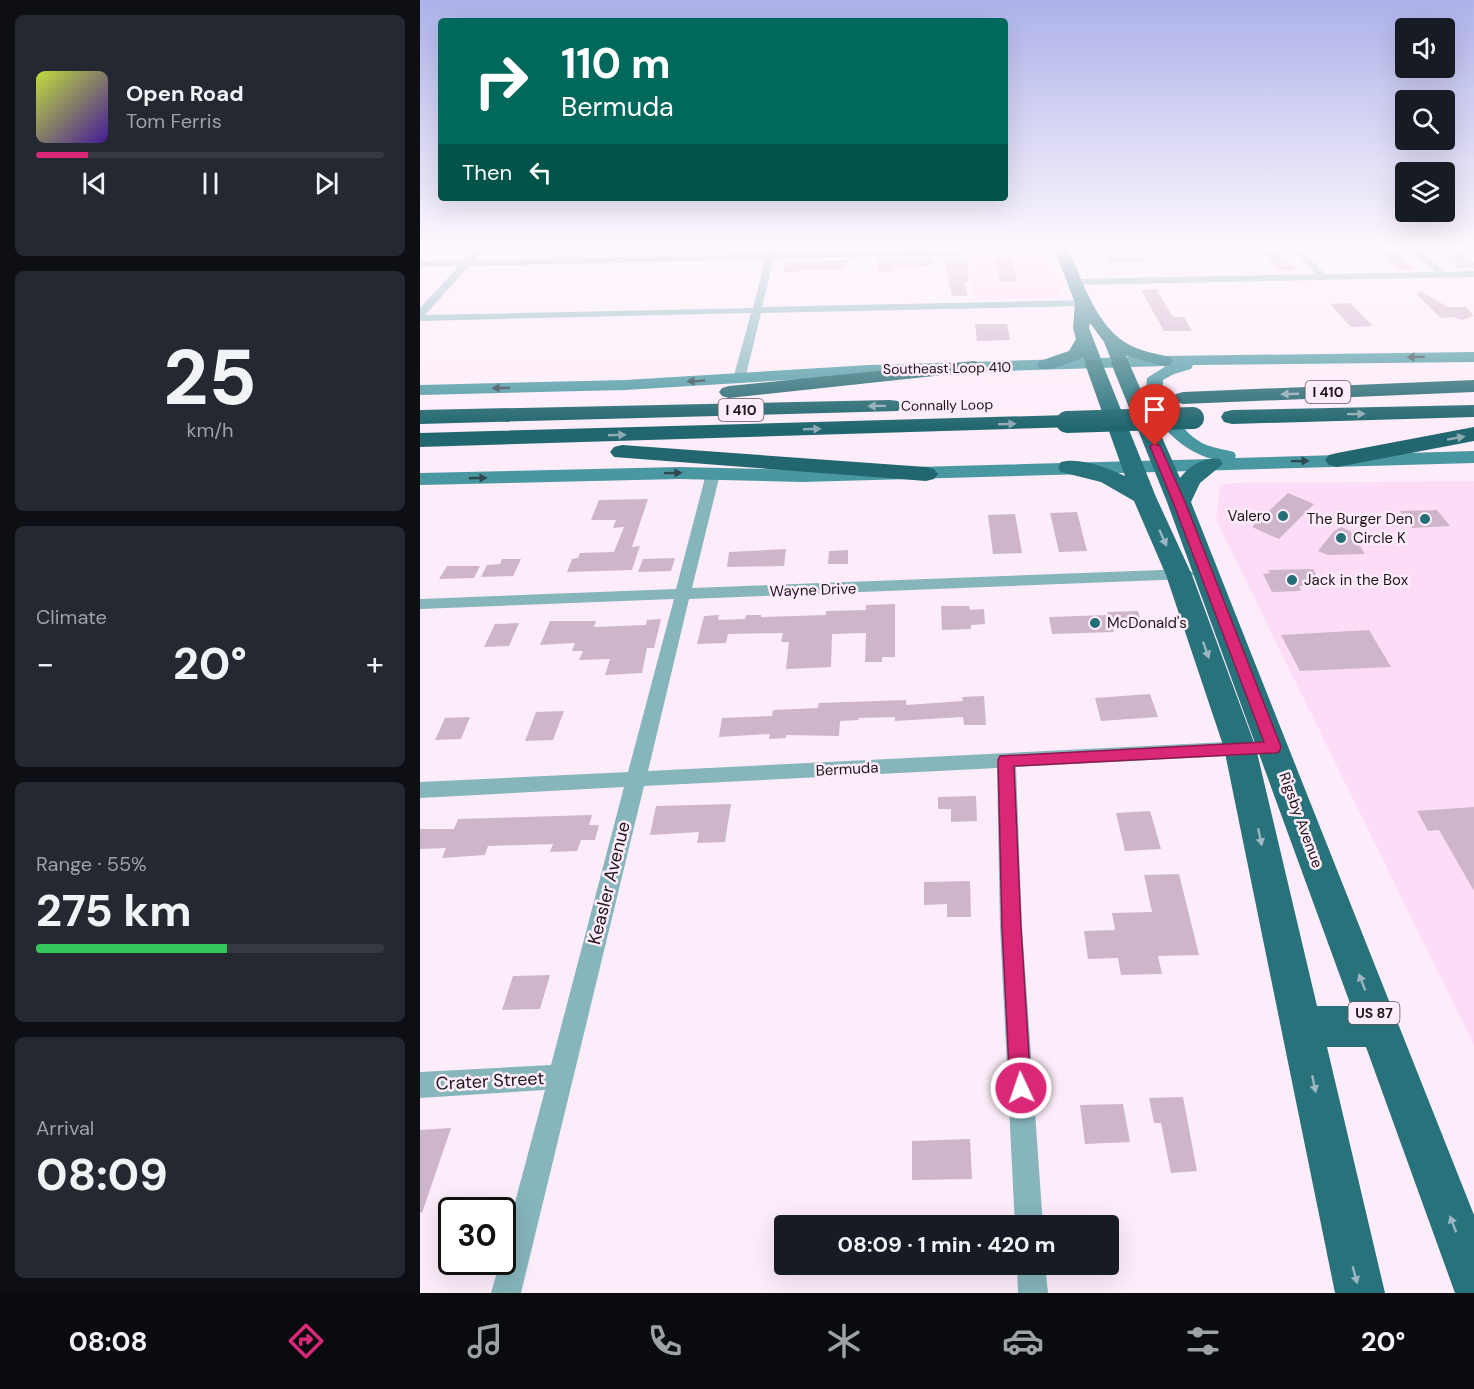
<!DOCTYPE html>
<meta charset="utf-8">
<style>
body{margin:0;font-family:"DM Sans",sans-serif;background:#242831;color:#f1f3f6;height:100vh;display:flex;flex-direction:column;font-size:22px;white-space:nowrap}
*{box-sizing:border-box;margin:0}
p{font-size:20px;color:#9ea1a6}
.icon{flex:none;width:33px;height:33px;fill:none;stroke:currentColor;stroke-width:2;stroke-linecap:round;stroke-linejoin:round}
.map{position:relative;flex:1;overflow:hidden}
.drawer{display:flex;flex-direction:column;gap:15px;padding:15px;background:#0d0f14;width:420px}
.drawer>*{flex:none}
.top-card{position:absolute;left:18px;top:18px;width:570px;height:183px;border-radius:6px;box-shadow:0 6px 24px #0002;background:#00695c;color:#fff;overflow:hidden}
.buttons{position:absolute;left:975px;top:18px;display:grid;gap:12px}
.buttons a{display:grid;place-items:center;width:60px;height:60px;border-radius:6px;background:#171b24;box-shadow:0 6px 24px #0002;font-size:30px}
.speed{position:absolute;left:18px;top:1197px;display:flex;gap:12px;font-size:30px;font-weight:700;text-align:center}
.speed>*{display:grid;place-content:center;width:78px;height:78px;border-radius:50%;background:#171b24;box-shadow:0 6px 24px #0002;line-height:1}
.speed .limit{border:3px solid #111;border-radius:9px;background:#fff;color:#111}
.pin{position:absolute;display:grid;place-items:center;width:51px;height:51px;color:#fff;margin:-62px -26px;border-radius:50% 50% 50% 0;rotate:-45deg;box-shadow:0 0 6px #0007}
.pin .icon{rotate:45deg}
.me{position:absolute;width:66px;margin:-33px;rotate:357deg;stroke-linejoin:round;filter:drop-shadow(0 0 4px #0008)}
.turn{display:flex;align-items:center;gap:21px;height:126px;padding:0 24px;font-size:27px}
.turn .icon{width:78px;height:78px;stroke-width:2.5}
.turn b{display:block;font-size:42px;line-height:51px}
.then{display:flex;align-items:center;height:57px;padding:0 24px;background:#0003;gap:12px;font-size:22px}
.big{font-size:45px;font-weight:700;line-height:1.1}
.drawer .tile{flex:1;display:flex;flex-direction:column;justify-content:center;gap:9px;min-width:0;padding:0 21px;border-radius:9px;background:#242831}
.drawer .dial{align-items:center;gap:0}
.dial b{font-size:78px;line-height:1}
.song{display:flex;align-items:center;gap:18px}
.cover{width:72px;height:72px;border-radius:9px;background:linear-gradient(135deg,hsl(70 70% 55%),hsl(260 70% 35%))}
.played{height:6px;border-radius:3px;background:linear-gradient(90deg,#db2777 15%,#363941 15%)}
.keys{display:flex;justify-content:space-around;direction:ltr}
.heat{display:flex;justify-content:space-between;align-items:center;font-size:33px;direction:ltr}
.charge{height:9px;border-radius:4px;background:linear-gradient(90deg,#34c759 55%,#363941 0)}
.trip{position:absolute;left:354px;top:1215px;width:345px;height:60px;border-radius:6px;background:#171b24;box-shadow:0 6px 24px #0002;font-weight:700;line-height:60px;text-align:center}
.tab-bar{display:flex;height:96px;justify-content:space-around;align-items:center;background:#090b0e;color:#9ea1a6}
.tab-bar .icon{width:42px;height:42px}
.tab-bar .current{color:#db2777}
.tab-bar b{font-size:27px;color:#f1f3f6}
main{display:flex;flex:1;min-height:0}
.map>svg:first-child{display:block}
.built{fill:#fddcf7}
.building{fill:#ceb5ca}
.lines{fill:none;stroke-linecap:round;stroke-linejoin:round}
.minor{fill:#86b5bc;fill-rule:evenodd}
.secondary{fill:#4997a1;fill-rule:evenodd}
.primary{fill:#2e7d87;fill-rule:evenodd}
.trunk{fill:#28727b;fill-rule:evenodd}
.motorway{fill:#22676f;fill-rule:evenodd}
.motorway-bridge{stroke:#22676f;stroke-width:22}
.oneway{fill:#2f4951}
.oneway2{fill:#90aab4}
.oneway3{fill:#9db6c1}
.route{fill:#db2777;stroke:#8e194d;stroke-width:1.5}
.poi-dot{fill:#246e77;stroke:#fdedfa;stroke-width:2}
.labels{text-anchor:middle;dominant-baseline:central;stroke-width:5;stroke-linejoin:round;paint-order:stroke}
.far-street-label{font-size:14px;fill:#1e151c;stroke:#fdedfa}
.shield{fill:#fdedfa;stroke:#61565f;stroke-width:1.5}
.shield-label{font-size:14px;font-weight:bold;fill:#1e151c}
.poi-label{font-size:15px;fill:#1e151c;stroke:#fdedfa;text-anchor:start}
.street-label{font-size:15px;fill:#1e151c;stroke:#fdedfa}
.near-street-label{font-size:18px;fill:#1e151c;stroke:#fdedfa}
</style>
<main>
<section class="drawer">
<div class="tile">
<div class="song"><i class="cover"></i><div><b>Open Road</b><p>Tom Ferris</p></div></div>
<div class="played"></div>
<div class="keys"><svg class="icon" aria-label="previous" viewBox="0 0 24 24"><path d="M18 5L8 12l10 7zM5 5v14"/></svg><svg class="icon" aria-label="pause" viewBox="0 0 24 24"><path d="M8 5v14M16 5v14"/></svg><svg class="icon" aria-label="next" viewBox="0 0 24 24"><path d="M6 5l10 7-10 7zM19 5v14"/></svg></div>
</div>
<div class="tile dial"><b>25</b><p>km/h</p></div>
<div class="tile"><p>Climate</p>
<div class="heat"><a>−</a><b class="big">20°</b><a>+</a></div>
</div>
<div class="tile"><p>Range · 55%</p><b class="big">275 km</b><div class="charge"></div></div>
<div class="tile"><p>Arrival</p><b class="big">08:09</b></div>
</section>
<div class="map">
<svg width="1054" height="1293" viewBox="0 0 1054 1293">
<rect width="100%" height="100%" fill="#fdedfa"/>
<path class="built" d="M627,252L642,298L555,300L549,254Z
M1054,481V1045L796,520L800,486L809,483Z"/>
<path class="building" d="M369,246H430L429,250L368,252Z
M458,246H512V248L458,250Z
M681,246H718L727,262H689Z
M1011,246H1032L1054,263V268H1038Z
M955,249H972L995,269H977Z
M861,253L876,271H859L844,254Z
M512,258V266L474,267L475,271L458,272V259Z
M574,258H591L597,281H580Z
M428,260L426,269L378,270V272H364L366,261Z
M524,261H547L548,282H544L548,296H532Z
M736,289L753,317H764L772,331H744L721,290Z
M1000,291L1028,307H1046L1054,316L1042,320L1032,317L1021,318L997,295Z
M930,303L953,326L931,327L910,304Z
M555,324H587L590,340L557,341Z
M868,493L894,504L859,539L832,527Z
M228,499L212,547L220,546L212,570L147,572L152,559L158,558L160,553L194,552L204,527L193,528L196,520H171L179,500Z
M1017,510L1030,526L992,528L980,511Z
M657,512L667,551L639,552L630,513Z
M595,514L602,553L573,554L568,515Z
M921,527L930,531L945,554L908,555L898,551L914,531Z
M366,549L364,566L307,567L309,552Z
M428,550V564H408L409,551Z
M255,558L251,571L218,572L223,559Z
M82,559H101L93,576L61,577L67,565L80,564Z
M27,566H60L54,578L19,579Z
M893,569L902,586H879L881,591L852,592L843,574L850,573L848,570Z
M475,604V657H462V662H445L446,633L412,634L411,667L366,669L369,642H361L363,633L308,634L306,643L277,644L284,616L299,615L298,620L325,619L326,615H341V617L406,615V611L446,610V605Z
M521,606H549L550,610L564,609L565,624L551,625V629L522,630Z
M718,611L723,628L693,629L694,632L632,634L629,617L688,615L687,612Z
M241,619L234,648H227L222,673L185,675L190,659L159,660L163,651H152L155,643L120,645L130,621H176L174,627L226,625L227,620Z
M99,623L89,646L64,647L75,624Z
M949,630L971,667L880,671L861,635Z
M730,694L738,717L681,721L675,698Z
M564,696L566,725H544L543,717L475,721V717L439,718L438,720L420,721L419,736L366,735V738L349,739L350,734L299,737L302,718L352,716L353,710L398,708L399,703L486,700V705L543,701L542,697Z
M144,711L133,740L105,741L116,712Z
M50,717L41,739L15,740L25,718Z
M556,796L557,821L531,822V809H518V797Z
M311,804L305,842L277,843L279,832L230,835L236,806Z
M1054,807V891L1019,830L1008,831L997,811Z
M730,811L741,849L705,851L696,813Z
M172,815L169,825H179L175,840H161L157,851L130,852L133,844L68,846L65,855L22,858L26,848L0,849V829H34L38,819Z
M759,874L779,955L738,956L742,974L701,975L698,958L668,959L664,931L695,930L692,913L732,912L724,875Z
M550,881L551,917H527V904L504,905V882Z
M130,975L120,1009L82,1010L93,976Z
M763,1097L777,1171L751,1173L741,1123H734L729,1098Z
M703,1104L710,1142L665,1144L660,1105Z
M31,1128L2,1213L0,1212V1130Z
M550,1139L552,1179L492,1180V1141Z"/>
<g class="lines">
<path class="minor" d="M58,246H66L54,260L347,254L350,246H356V254L642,248L645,249V253L354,259L342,307L663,300L668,303L663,306L341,313L325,379L319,382L313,379L331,313L0,321V308L39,266L0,267V261L44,260ZM345,260L333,308L5,315L49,266Z
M870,246H878L905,274L1015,272L984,246H993L1026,272L1054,271V277L655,285L650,282L655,279L896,274Z
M293,470L300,474L272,588L767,569L775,574L767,579L269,599L228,771L826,741L833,743L835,748L833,753L826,755L596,767L602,927L623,1226H595L580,927L577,768L224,786L101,1293H71L80,1262H82V1251L125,1090L0,1098V1072L131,1065L204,787L0,798V782L208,772L254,599L0,609V599L256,589L286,474Z
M597,1264H625L628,1293H598Z"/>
<path class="secondary" d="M1054,352V362L773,365L771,369L754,374L743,380C742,404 761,431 782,443C792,448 803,449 814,452L816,456L815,458L1054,451V463L382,482L259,479L0,485V473L259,467L382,470L792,459C759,450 722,414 727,378L746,366L449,375L205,390L0,395V385L205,380L449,365L744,356Z"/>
<path class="primary" d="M633,246H647C660,275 673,317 699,338C713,350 733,353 750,357L753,361L750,365L744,366L706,356L709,363L706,367H694L684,342L670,323L669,328L683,364L680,368H668L663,358L632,369H620L617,365L620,361L649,351L656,339L653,328L655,303Z"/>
<path class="trunk" d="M700,357L707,359L709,363L760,478C769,466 785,456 800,459L803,464L780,483L771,502L1054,1215V1293H1035L946,1047H907L965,1293H915L804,748L746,575L714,501L681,482L641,472L638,467L641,462C661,457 687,468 705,476L665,364L667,360H681L736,497L772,575L836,748L897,1006H931L747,502L691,363L693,359Z"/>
<path class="motorway" d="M554,361L561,363L564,367L561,371L309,398L302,396L299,392L302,388L309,386Z
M1054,380V392L763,404L756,402L752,398L756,394L763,392Z
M470,400L478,401L481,406L478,411L0,424V410Z
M1054,405V417L812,424L804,422L801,417L804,412L812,410Z
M647,415L655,417L658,422L655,427L0,447V433Z
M1054,427V441L917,467L909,465L905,460L909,455L917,453Z
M202,445L506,467L514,469L518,474L514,479L506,481L194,457L190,452L194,447Z"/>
<path class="motorway-bridge" d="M647,422L773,418"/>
</g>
<defs><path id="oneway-solid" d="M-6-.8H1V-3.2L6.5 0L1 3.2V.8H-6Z" transform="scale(1.5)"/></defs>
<g class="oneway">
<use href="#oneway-solid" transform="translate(996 357) rotate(179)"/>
<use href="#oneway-solid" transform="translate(276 381) rotate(177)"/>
<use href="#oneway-solid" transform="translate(81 388) rotate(179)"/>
<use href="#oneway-solid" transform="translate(880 461) rotate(-1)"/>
<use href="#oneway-solid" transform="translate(253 473) rotate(-1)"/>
<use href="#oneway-solid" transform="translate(58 478) rotate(-2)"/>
</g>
<g class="oneway2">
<use href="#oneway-solid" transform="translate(870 394) rotate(178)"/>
<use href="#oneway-solid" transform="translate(457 406) rotate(179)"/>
<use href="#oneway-solid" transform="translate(936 414) rotate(-1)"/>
<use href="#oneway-solid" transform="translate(587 424) rotate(-2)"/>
<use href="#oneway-solid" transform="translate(392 429) rotate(-2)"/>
<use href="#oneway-solid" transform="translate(197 435) rotate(-2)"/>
<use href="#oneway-solid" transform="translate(1036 438) rotate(-10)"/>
</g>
<g class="oneway3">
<use href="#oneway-solid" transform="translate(743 538) rotate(66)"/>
<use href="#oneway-solid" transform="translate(786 650) rotate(70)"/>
<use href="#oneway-solid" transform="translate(840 837) rotate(78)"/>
<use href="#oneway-solid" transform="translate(942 982) rotate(-111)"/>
<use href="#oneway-solid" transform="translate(894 1084) rotate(78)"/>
<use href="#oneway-solid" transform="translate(1033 1224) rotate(-111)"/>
<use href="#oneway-solid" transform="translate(935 1275) rotate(75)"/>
</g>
<linearGradient id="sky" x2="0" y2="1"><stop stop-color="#adb2ea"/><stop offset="0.58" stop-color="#fef7fd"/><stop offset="1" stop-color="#fef7fd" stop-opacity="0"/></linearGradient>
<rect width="1054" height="427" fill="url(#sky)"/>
<path class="route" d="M735,443L740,446L765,502L861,747L859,752L854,753L594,766L601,927L611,1088L608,1095L601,1098L593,1095L590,1088L582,927L578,760L580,756L844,742L753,502L730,446Z"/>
<g class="poi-dot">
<circle cx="863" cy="516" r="6"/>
<circle cx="1005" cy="519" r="6"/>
<circle cx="921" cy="538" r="6"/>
<circle cx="872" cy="580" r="6"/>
<circle cx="675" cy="623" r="6"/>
</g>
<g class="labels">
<g class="far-street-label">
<text transform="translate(527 368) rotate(-1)">Southeast Loop 410</text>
<text transform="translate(527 405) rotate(-1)">Connally Loop</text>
</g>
<g class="shield">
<rect x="885.5" y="381" width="45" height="22" rx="4.5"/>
<rect x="298.5" y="399" width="45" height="22" rx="4.5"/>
<rect x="928.5" y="1002" width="51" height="22" rx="4.5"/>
</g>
<g class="shield-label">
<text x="908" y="392">I 410</text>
<text x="321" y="410">I 410</text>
<text x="954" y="1013">US 87</text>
</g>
<g class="poi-label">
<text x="851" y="516" text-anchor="end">Valero</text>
<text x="993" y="519" text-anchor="end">The Burger Den</text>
<text x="933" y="538">Circle K</text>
<text x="884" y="580">Jack in the Box</text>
<text x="687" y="623">McDonald's</text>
</g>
<g class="street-label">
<text transform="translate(393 590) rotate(-2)">Wayne Drive</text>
<text transform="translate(427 769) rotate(-3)">Bermuda</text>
<text transform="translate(881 820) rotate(70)">Rigsby Avenue</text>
</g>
<g class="near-street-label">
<text transform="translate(189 883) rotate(-76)">Keasler Avenue</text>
<text transform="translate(70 1081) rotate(-3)">Crater Street</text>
</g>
</g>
</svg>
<div class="buttons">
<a><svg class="icon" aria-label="sound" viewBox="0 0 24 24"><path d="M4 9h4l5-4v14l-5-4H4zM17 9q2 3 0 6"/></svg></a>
<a><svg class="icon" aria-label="search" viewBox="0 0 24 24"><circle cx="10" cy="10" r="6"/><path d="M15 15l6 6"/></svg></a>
<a><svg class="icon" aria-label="layers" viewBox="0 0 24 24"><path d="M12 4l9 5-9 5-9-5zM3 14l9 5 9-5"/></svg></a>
</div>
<div class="speed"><div class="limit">30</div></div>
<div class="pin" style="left:735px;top:446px;background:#d93025"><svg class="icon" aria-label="arrive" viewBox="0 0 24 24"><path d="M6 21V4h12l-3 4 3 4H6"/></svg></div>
<svg class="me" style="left:601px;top:1088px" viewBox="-20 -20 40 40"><circle r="17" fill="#db2777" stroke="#fff" stroke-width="3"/><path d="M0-11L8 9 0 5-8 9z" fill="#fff"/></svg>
<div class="trip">08:09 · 1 min · 420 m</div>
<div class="top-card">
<div class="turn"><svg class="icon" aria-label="right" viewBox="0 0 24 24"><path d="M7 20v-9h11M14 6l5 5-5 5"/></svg><div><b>110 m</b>Bermuda</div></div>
<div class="then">Then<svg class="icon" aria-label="left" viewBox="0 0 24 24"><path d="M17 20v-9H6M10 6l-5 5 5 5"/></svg></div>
</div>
</div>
</main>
<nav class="tab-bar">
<b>08:08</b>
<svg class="icon current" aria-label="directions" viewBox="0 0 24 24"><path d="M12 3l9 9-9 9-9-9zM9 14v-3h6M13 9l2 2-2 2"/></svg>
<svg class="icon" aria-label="music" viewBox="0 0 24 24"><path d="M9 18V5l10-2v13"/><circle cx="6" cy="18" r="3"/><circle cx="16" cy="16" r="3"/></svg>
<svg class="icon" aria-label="phone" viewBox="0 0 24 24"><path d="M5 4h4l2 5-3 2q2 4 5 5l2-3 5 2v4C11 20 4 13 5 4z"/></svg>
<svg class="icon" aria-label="climate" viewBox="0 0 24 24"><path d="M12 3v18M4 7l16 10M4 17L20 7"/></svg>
<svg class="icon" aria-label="car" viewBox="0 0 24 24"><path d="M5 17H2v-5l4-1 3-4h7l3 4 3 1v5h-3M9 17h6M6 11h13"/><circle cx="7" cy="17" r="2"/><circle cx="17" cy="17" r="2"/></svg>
<svg class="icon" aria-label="filters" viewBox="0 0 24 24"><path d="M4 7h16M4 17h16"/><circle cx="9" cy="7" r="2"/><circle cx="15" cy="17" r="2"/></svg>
<b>20°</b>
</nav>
